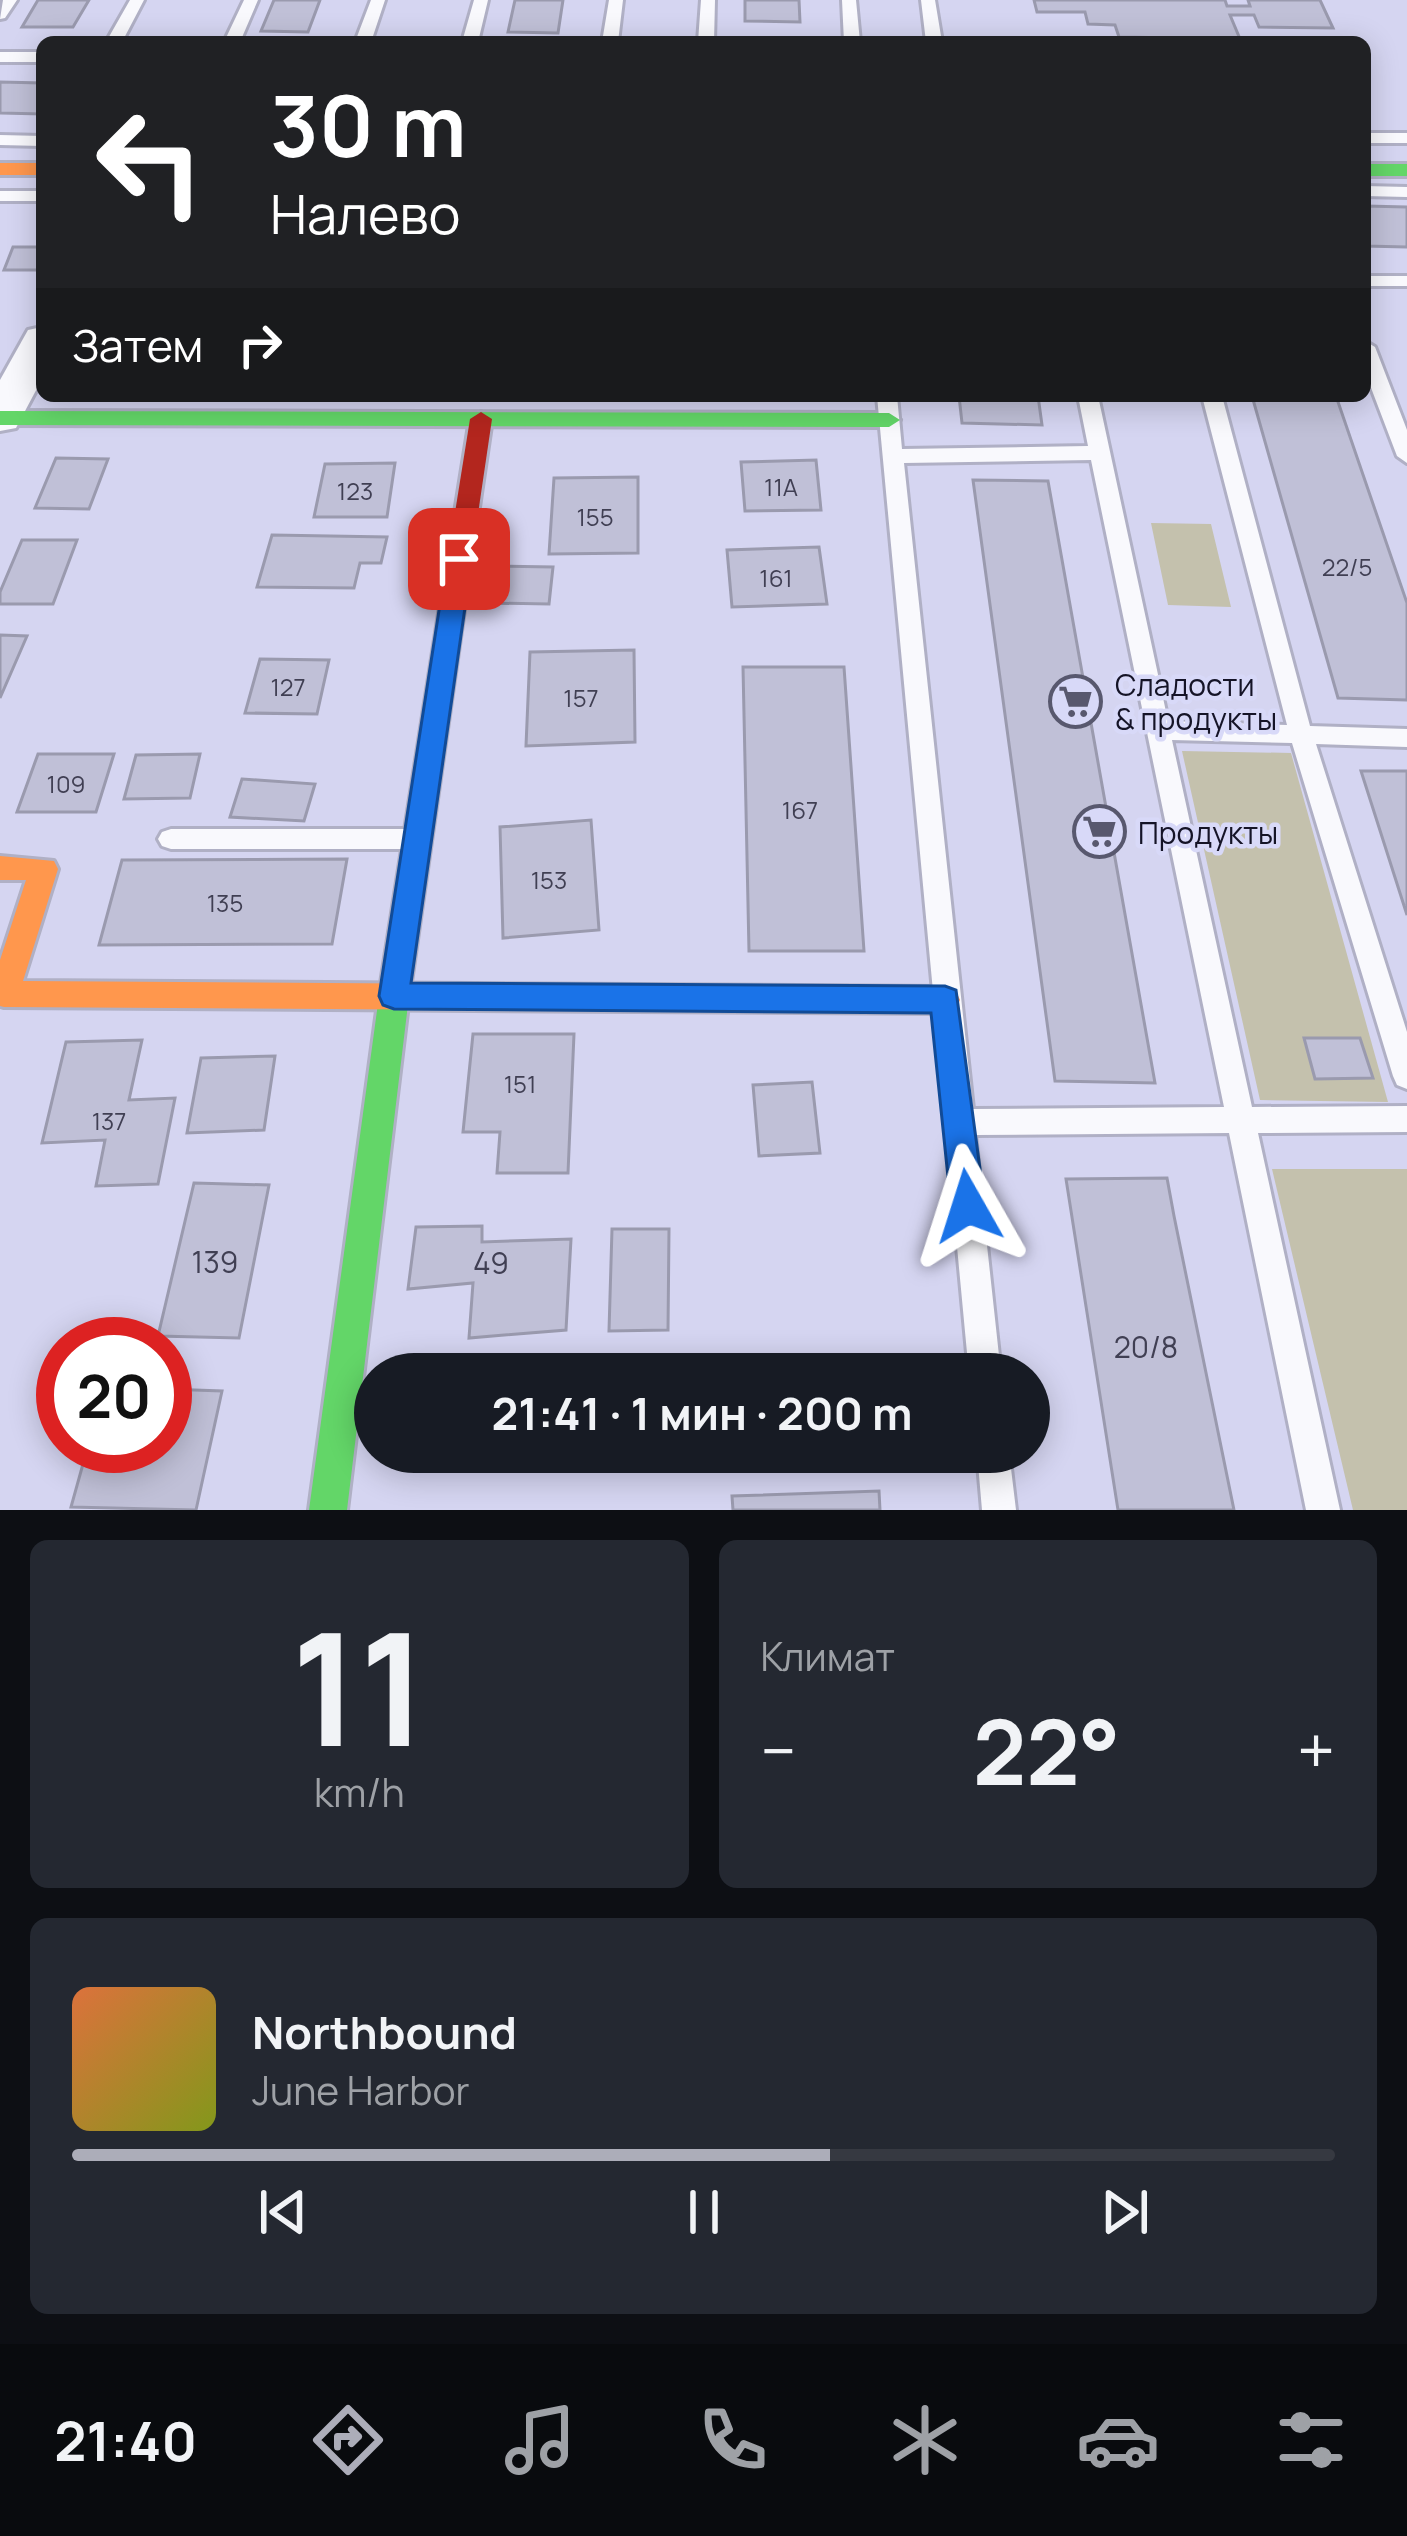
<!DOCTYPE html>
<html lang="ru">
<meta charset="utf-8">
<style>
body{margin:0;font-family:Manrope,sans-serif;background:#242831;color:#f1f3f6;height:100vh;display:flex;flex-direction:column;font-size:45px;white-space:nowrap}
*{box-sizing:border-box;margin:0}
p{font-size:39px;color:#9ea1a6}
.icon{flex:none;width:66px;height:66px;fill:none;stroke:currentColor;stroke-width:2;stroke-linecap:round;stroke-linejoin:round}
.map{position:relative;height:1510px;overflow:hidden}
.drawer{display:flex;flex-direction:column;gap:30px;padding:30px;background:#0d0f14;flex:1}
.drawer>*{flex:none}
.banner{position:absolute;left:36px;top:36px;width:1335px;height:366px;border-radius:18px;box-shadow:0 6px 30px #0003;background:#202124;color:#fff;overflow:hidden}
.speed{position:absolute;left:36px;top:1317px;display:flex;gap:24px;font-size:60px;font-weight:700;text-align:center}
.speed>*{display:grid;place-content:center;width:156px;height:156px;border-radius:50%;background:#171b24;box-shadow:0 6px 30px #0003;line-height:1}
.speed .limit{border:18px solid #d22;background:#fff;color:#111}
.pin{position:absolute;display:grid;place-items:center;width:102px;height:102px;color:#fff;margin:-51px;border-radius:24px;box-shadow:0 6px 18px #0006}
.me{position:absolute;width:132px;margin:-66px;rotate:354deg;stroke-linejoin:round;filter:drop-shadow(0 0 9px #0008)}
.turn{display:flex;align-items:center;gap:42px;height:252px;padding:0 36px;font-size:54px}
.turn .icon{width:156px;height:156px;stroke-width:2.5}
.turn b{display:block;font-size:84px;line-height:102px}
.then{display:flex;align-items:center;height:114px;padding:0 36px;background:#0003;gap:24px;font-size:45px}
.big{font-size:90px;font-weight:700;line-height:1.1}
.drawer .tile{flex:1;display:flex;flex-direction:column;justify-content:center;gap:18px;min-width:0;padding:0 42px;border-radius:18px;background:#242831}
.drawer .dial{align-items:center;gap:0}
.dial b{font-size:156px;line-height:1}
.song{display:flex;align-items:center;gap:36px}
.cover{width:144px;height:144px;border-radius:18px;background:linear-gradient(135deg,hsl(20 70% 55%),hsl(70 70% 35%))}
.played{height:12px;border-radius:6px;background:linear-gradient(90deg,#acadb9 60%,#363941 60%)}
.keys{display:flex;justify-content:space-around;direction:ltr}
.heat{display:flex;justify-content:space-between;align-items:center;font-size:66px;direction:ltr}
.drawer .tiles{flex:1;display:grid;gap:30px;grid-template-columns:1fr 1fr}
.tile:last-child{grid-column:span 2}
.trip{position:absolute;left:354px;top:1353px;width:696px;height:120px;border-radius:60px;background:#171b24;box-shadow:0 6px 30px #0003;font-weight:700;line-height:120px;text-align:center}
.menu{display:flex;height:192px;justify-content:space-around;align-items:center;background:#090b0e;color:#9ea1a6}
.menu .icon{width:84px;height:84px}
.menu .current{color:#acadb9}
.menu b{font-size:54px;color:#f1f3f6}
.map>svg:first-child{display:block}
.green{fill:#c4c1ad}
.building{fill:#c0c0d7;stroke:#9a9aae;stroke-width:3}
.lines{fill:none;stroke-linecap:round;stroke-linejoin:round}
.lane-casing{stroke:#b0b0c5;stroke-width:6}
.street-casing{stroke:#b0b0c5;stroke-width:6}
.fast-casing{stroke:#b0b0c5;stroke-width:6}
.slow-casing{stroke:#b0b0c5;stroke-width:6}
.jam-casing{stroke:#b0b0c5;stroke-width:6}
.lane{fill:#f9f9fd;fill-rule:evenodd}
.street{fill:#f9f9fd;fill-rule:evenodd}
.fast{fill:#63d668;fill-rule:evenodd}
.slow{fill:#ff974d;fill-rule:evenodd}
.jam{fill:#b3261e;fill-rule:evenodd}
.route{fill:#1a73e8;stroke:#114b97;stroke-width:3}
.labels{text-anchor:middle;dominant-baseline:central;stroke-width:9;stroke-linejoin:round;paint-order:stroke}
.number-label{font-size:24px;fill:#403f53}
.poi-label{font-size:30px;fill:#151427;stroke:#d8d9f8;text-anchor:start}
.near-number-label{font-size:30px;fill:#403f53}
</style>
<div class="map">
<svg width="1407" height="1510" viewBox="0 0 1407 1510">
<rect width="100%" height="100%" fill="#d5d5f1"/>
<path class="green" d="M1151,523L1211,524L1231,607L1168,605Z
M1182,751L1291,753L1388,1102L1260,1100Z
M1272,1169H1407V1510H1353Z"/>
<path class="building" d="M38,0H89L73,27H22Z
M274,0H320L308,32L261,31Z
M515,0H563L558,33L508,32Z
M745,0H799L800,22L745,21Z
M1034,0H1225L1227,6H1250L1248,0H1320L1333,28L1259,27L1254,15H1230L1240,39L1119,37L1115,25L1088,24L1085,12H1037Z
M0,82L42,83V114L0,113Z
M1365,206L1407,207V247L1365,246Z
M13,247H42L39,270H4Z
M959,396H1038L1042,425L962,423Z
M1252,396H1336L1407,603V700L1338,698Z
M56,458L108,459L89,509L35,508Z
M816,460L821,510L745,511L741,462Z
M395,463L387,517H314L325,464Z
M638,477V553L549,554L554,478Z
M973,480L1048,481L1155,1083L1055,1081Z
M272,535L387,537L381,563H360L354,588L257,587Z
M22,540H77L53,604H0V592Z
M819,547L827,604L732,607L727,550Z
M492,566L553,567L549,604L486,603Z
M0,635L27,636L0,698Z
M634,650L635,742L526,746L530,652Z
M260,659L329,660L317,714L245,713Z
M743,667H844L864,951H749Z
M38,754H114L96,812H17Z
M200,754L190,798L124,799L136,755Z
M1361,771H1407V915Z
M242,779L315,784L304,821L230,817Z
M591,820L599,930L503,938L500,827Z
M347,859L332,944L99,945L122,860Z
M473,1034H574L568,1173H497L500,1132H463Z
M1304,1038H1360L1373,1078L1315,1079Z
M142,1040L129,1100L175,1098L158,1184L96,1186L105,1140L42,1143L66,1042Z
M275,1056L264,1130L187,1133L201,1058Z
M812,1082L820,1153L759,1156L753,1085Z
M1167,1178L1174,1216L1234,1510H1118L1066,1179Z
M194,1183L269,1185L239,1338L158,1336Z
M482,1226V1242L571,1239L566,1330L469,1338L473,1283L408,1289L416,1227Z
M612,1229H669L668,1330L609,1331Z
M165,1389L222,1391L196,1510L71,1507L88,1446H165Z
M744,1452H894L895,1468L744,1465Z
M879,1491L880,1510H733L732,1496Z"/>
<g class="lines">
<defs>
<path id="lane" d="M3,0H17L5,18L0,19Z
M130,0H144L122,42H106Z
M244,0H258L240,42H224Z
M371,0H385L371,42H355Z
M474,0H488L478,42H462Z
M609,0H623L618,42H602Z
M701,0H715L714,42H698Z
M842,0H856L860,42H844Z
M921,0H935L942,42H926Z
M0,52H42V62H0Z
M1365,133H1407V143H1365Z
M0,135L42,136V146L0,145Z
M1365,186L1407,187V197L1365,196Z
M0,191H42V201H0Z
M1365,276H1407V286H1365Z
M1365,341L1375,347L1407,430V463L1397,456L1365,372Z
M877,396H897L902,449L1088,446L1078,396H1098L1168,721L1287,725L1202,396H1222L1310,726L1407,729V747L1316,744L1407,1032V1089L1397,1085L1393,1076L1292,743L1172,740L1252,1107L1407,1106V1132L1258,1133L1340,1510H1306L1229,1133L975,1135L1001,1374H969ZM1091,460L1224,1107L973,1109L904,463Z
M171,829H414L423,832L427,839L423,846L414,849H171L162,846L158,839L162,832Z
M977,1452H1009L1016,1510H982Z"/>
<path id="street" d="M42,327V379L16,428L0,431V380L28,330Z"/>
<path id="fast" d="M1365,164H1407V176H1365Z
M0,411L889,413L900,420L889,427L0,425Z
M457,566L469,575L409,996L347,1510H309L379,996L445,575Z"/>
<path id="slow" d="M0,163H42V175H0Z
M0,856L54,861L58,869L23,981L945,987L956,991L960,1000L956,1009L945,1013L4,1007L0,1006V960L26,880H0Z"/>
<path id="jam" d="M481,412L492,419L469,575L457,584L445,575L470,419Z"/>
</defs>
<use href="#lane" class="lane-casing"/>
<use href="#street" class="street-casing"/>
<use href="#fast" class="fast-casing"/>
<use href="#slow" class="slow-casing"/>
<use href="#jam" class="jam-casing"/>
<use href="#lane" class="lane"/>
<use href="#street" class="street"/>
<use href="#fast" class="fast"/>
<use href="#slow" class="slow"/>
<use href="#jam" class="jam"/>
</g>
<path class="route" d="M459,551L472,559L411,983L945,986L956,990L985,1206L980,1217L968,1222L956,1217L951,1206L931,1013L394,1009L383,1005L379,996L447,559Z"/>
<defs>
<symbol id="supermarket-ring" viewBox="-11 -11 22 22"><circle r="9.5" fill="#d8d9f8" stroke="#58586e" stroke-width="1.5"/><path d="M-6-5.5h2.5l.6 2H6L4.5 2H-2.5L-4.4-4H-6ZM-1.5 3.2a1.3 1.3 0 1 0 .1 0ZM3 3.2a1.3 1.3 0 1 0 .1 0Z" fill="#58586e"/></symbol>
</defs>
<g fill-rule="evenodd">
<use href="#supermarket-ring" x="1046" y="672" width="59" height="59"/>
<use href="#supermarket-ring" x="1070" y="802" width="59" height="59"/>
</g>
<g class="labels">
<g class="number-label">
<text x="781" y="486">11А</text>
<text x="355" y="490">123</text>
<text x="595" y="516">155</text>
<text x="1347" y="566">22/5</text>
<text x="776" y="577">161</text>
<text x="288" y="686">127</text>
<text x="581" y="697">157</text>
<text x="66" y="783">109</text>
<text x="800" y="809">167</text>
<text x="549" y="879">153</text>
<text x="225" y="902">135</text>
<text x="520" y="1083">151</text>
<text x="109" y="1120">137</text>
</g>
<g class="poi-label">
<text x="1115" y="684">Сладости<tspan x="1115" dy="34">&amp; продукты</tspan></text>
<text x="1138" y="832">Продукты</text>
</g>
<g class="near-number-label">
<text x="215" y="1261">139</text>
<text x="491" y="1262">49</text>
<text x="1146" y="1346">20/8</text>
</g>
</g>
</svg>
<div class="speed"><div class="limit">20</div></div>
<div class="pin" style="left:459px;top:559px;background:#d93025"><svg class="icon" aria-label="arrive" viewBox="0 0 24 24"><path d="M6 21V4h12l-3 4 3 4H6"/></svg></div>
<svg class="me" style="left:968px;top:1206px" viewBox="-20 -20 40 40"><path d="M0-17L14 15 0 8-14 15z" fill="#1a73e8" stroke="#fff" stroke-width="4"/></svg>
<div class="trip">21:41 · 1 мин · 200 m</div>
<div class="banner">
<div class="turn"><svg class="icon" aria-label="left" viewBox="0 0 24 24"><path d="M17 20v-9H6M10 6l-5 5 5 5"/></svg><div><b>30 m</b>Налево</div></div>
<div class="then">Затем<svg class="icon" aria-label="right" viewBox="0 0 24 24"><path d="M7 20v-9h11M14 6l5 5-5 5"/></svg></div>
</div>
</div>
<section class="drawer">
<div class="tiles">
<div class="tile dial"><b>11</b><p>km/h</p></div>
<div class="tile"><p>Климат</p>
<div class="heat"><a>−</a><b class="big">22°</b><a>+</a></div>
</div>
<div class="tile">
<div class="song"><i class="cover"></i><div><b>Northbound</b><p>June Harbor</p></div></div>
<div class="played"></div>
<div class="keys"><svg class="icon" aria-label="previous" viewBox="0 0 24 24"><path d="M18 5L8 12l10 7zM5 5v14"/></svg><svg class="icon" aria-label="pause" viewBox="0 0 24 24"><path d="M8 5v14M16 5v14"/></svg><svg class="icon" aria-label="next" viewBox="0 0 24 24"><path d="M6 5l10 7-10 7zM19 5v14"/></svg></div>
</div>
</div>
</section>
<nav class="menu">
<b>21:40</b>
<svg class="icon current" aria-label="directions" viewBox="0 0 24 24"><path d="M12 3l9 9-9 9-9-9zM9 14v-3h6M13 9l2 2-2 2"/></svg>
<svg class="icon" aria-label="music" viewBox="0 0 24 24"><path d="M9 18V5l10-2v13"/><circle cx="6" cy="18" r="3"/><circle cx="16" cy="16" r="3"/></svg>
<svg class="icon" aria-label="phone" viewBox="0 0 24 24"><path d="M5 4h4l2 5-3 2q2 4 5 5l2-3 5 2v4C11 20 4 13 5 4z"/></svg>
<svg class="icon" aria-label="climate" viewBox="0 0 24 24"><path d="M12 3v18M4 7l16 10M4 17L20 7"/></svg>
<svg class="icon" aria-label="car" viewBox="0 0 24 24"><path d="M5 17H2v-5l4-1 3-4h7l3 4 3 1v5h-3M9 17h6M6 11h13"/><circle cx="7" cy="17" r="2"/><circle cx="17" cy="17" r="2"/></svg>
<svg class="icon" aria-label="filters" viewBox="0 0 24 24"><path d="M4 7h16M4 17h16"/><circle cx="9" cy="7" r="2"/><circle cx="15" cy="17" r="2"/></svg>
</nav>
